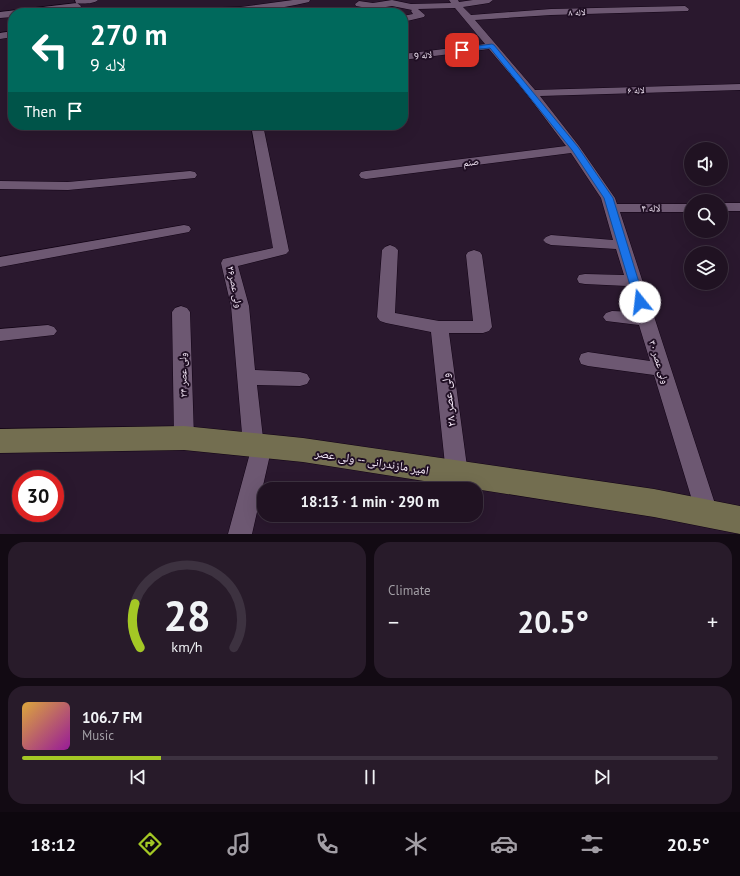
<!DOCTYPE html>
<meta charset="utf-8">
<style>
body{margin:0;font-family:"PT Sans","Noto Naskh Arabic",sans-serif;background:#281b2a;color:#f1f3f6;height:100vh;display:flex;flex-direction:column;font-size:15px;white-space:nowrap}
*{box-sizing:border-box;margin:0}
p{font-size:13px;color:#a29ea5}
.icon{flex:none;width:22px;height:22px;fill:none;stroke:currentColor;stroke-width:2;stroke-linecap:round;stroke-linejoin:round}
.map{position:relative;height:534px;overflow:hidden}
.sheet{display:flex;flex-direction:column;gap:8px;padding:8px;background:#120a13;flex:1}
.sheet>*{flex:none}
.guide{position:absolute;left:8px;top:8px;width:400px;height:122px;border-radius:16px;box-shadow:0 4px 16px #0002,0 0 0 1px #3d3240;background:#00695c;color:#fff;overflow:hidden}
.fabs{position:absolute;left:684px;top:142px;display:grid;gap:8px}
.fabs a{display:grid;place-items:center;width:44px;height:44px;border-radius:50%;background:#201222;box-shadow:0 4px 16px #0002,0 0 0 1px #3d3240;font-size:20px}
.speed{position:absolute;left:12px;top:470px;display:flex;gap:8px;font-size:20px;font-weight:700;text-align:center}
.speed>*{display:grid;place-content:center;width:52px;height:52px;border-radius:50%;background:#201222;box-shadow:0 4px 16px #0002,0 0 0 1px #3d3240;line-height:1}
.speed .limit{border:6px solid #d22;background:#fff;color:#111}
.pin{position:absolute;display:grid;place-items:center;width:34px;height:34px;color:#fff;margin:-17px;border-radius:8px;box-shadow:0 2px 6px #0006}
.me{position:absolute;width:44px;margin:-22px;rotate:344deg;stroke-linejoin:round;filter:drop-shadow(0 0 3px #0008)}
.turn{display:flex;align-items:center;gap:14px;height:84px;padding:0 16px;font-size:18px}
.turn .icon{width:52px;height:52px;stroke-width:2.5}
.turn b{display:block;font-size:28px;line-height:34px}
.then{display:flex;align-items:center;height:38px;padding:0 16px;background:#0003;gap:8px;font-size:15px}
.big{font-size:30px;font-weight:700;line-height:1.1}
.sheet .widget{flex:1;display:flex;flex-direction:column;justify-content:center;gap:6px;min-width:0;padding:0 14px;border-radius:16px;background:#281b2a}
.sheet .dial{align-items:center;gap:0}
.dial svg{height:104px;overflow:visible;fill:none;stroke:#3d3240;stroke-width:7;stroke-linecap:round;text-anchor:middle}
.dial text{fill:#f1f3f6;stroke:none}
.song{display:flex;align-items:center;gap:12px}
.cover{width:48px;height:48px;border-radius:6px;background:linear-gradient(135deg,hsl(40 70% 55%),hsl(300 70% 35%))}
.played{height:4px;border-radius:2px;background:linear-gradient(90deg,#a4c825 20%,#3d3240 20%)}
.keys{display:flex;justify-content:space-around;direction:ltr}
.heat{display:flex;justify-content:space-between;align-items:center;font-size:22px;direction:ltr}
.sheet .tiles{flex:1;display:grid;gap:8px;grid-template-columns:1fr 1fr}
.widget:last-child{grid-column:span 2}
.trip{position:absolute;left:257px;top:482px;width:226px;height:40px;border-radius:16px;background:#201222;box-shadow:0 4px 16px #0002,0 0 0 1px #3d3240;font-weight:700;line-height:40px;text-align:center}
.tabs{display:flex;height:64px;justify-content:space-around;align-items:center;background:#0d070e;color:#a29ea5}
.tabs .icon{width:28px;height:28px}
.tabs .current{color:#a4c825}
.tabs b{font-size:18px;color:#f1f3f6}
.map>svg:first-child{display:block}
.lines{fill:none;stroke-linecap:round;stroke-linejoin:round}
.street-casing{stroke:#120315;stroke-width:1}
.secondary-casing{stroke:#120315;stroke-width:1}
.street{fill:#6d5872;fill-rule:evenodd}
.secondary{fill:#736e50;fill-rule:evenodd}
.route{fill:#1a73e8;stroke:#114b97}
.labels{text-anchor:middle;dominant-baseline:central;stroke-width:4;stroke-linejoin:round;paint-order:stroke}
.far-street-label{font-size:9px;fill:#faeefd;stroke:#200f24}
.street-label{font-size:10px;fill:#faeefd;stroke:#200f24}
.near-street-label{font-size:12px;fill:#faeefd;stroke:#200f24}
</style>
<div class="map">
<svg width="740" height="534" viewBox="0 0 740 534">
<rect width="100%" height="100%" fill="#2a182e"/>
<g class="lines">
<defs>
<path id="street" d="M75,0H98C94,4 82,4 76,3Z
M293,0H310L309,2C249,17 187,13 127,13L131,10L241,7Z
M392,0L411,4L451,3L449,0H458L459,2L473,0H493L489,3L463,7L471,15L551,9L685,6L689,9L688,11L551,15L475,20L535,90L740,84V90L540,96L579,146L615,198L617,204H691V212H620L718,513L715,520L707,523L699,520L696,513L654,375L588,366L581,364L579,359L581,354L588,352L650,361L639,325L606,321L603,317L606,313L612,311L635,312L627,286L585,284L579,283L577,279L579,275L585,274L624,275L616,249L551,245L546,243L543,240L546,237L551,235L613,240L601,198L571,153L366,179L361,178L359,175L361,172L366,171L566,146L526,93L489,49L403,60V54L485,44L455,8L418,9L425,15L424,17L403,22V16L413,14L411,11L412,10L392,6L373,9L356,6L355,4L359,1L373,3Z
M77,3L81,6L80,8L40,13H13V17L0,18V12Z
M13,31V37L0,39V33Z
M251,125H263L289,251L286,254L238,266L249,306L255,370L300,372L307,374L310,379L307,384L300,386L257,385L263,438L269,440L272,446L252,534H228L250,453L246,451L243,445L231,306L221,263L223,259L273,248Z
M190,171L195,172L197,175L195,178L68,190L0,189V181L68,182Z
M721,203H740V211H721Z
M184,225L189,226L191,229L189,232L0,267V257Z
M390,245L395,247L398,250L395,313L439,321H473L466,255L468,252L474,250L480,252L482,255L492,327L489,331L483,333H449L468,474L465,481L457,483L449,481L446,474L431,332L386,323L380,321L377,317L382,250L385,247Z
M181,306L187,308L190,312L194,438L191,444L184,446L177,444L174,438L172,312L175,308Z
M48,325L54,327L57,331L54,335L0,341V329Z"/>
<path id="secondary" d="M184,426L303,438L654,489L740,506V534L654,517L303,462L184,450L0,453V429Z"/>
</defs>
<use href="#street" class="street-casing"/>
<use href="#secondary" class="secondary-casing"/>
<use href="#street" class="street"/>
<use href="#secondary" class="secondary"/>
</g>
<path class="route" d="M492,44L494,45L578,147L613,198L645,302L644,304L640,305L635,302L604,198L572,150L490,48L462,51L459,50L462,48Z"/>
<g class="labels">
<g class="far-street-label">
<text transform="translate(577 12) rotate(-2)">لاله ۸</text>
<text transform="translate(423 55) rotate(-7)">لاله 9</text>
<text transform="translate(636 90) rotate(-2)">لاله ۶</text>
</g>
<g class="street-label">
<text transform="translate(471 162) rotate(-7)">صنم</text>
<text transform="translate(651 208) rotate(-1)">لاله ۴</text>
<text transform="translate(235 287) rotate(78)">ولی عصر۲۶</text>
<text transform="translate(659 362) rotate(72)">ولی عصر ۳۰</text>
<text transform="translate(183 375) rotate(-91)">ولی عصر ۲۴</text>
</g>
<g class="near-street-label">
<text transform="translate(448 400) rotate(-97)">ولی عصر ۲۸</text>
<text transform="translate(372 461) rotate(9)">امیر مازندرانی -- ولی عصر</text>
</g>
</g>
</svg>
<div class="fabs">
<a><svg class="icon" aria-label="sound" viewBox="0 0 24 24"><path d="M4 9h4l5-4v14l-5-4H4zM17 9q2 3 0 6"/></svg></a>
<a><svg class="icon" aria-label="search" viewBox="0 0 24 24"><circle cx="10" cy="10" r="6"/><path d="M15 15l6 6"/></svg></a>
<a><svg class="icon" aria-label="layers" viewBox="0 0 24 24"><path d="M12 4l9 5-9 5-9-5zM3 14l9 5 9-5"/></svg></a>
</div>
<div class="speed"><div class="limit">30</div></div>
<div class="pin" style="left:462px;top:50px;background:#d93025"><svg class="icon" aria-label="arrive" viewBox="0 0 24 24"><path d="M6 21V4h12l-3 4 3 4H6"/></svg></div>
<svg class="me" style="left:640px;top:302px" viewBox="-20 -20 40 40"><circle r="19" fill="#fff"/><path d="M0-13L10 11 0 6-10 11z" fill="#1a73e8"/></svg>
<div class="trip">18:13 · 1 min · 290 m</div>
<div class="guide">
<div class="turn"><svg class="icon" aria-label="left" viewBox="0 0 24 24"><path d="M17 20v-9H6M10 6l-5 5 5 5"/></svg><div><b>270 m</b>لاله 9</div></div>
<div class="then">Then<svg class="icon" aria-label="arrive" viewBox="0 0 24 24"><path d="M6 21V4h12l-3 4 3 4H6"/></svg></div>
</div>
</div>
<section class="sheet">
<div class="tiles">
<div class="widget dial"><svg viewBox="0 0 100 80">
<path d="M14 69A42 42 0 1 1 86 69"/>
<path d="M14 69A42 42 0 0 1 10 35" stroke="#a4c825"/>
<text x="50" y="56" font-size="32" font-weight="700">28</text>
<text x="50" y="72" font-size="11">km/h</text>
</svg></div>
<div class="widget"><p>Climate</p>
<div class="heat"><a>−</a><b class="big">20.5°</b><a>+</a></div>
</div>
<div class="widget">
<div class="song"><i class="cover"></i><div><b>106.7 FM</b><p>Music</p></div></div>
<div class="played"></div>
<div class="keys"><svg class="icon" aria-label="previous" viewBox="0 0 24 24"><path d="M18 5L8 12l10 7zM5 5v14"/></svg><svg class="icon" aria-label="pause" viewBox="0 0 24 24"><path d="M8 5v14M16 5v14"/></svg><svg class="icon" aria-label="next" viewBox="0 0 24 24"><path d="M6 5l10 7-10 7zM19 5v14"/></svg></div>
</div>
</div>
</section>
<nav class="tabs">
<b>18:12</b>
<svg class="icon current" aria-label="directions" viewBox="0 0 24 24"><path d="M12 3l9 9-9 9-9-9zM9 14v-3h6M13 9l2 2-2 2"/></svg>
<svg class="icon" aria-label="music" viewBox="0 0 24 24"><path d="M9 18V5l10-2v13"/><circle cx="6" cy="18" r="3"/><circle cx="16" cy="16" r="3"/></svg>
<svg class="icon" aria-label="phone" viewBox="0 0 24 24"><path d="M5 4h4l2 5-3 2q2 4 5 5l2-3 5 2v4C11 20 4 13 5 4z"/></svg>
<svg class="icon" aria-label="climate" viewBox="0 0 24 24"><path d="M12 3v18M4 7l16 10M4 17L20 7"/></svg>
<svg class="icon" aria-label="car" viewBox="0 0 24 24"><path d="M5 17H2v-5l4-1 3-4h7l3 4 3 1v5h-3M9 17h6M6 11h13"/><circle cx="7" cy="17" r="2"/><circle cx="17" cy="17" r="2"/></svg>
<svg class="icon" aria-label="filters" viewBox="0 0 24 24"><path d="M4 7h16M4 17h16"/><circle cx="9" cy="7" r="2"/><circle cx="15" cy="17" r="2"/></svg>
<b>20.5°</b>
</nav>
